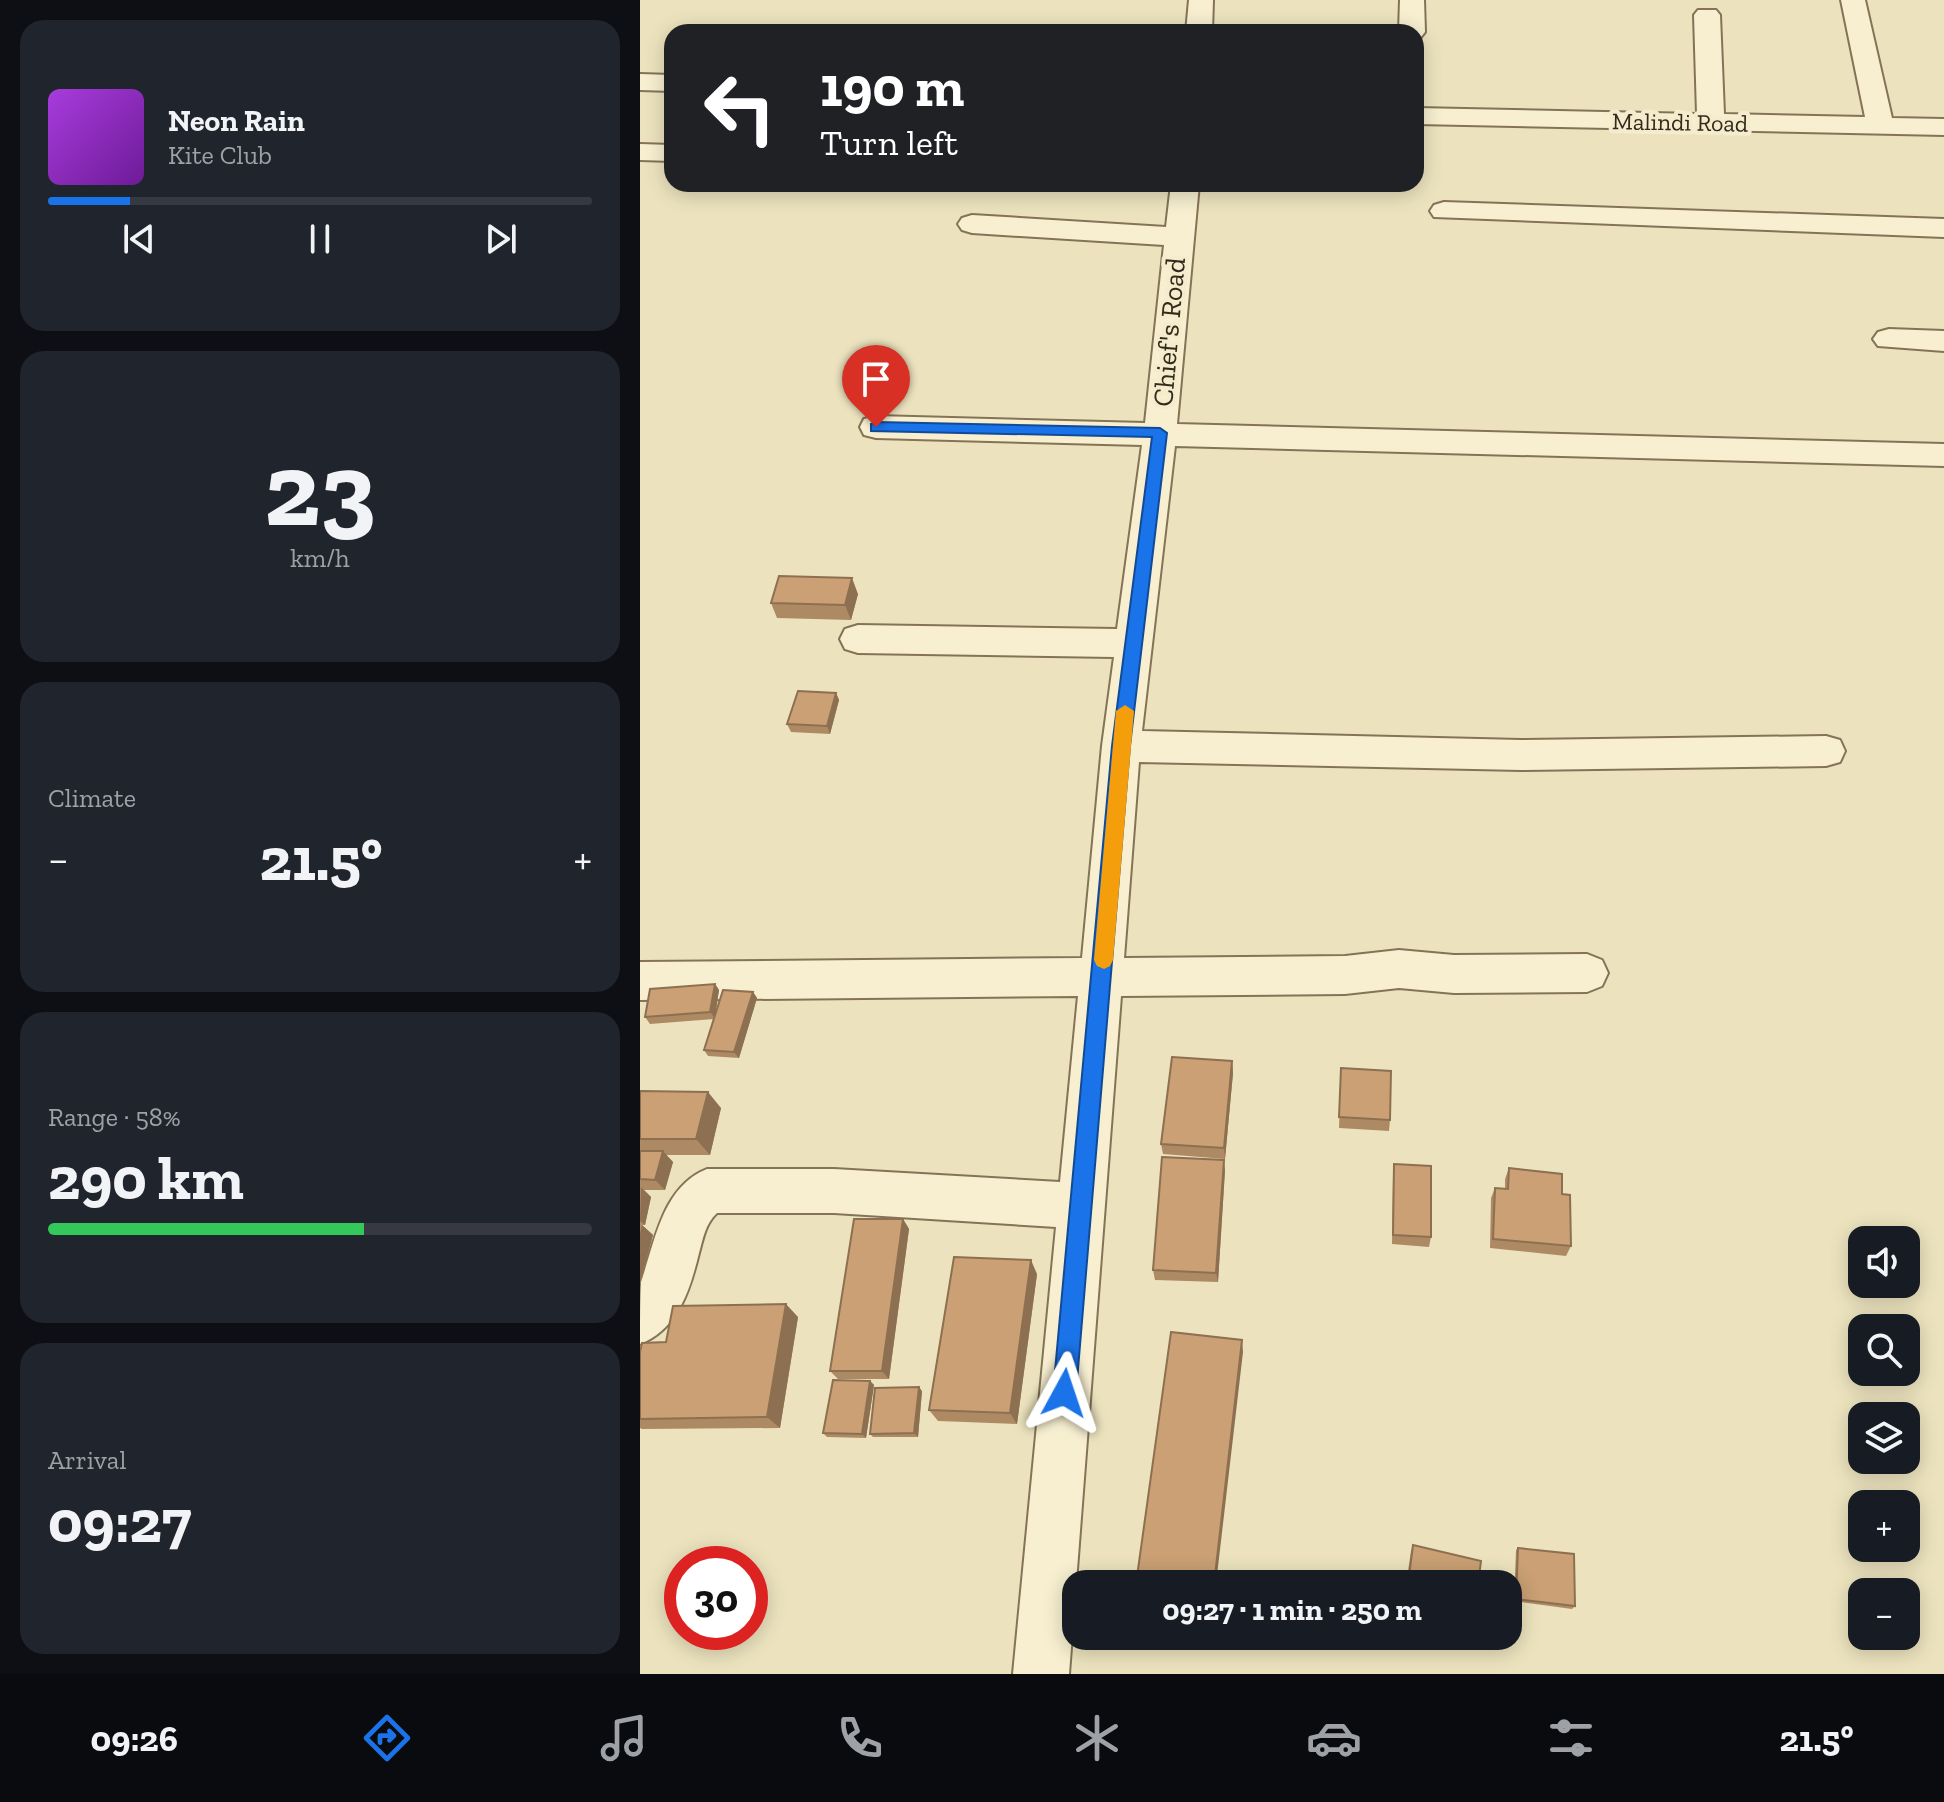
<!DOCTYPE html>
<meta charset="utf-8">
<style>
body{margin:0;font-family:"Zilla Slab",serif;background:#20242c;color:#f1f3f6;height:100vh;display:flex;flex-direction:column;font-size:30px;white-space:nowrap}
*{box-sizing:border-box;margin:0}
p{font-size:26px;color:#9ea1a6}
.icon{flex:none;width:44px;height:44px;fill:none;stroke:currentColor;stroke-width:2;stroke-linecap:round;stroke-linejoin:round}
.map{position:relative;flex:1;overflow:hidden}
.details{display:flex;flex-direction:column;gap:20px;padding:20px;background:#0d0f14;width:640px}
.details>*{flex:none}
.top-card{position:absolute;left:24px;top:24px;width:760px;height:168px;border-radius:24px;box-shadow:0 4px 20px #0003;background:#202124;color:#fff;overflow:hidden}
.fabs{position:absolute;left:1208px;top:1226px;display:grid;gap:16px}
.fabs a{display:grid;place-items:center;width:72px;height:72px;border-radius:16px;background:#171b24;box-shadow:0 4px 20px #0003;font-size:40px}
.speed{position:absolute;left:24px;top:1546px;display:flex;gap:16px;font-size:40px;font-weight:700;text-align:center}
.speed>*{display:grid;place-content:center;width:104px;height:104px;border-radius:50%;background:#171b24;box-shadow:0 4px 20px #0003;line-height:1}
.speed .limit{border:12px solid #d22;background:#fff;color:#111}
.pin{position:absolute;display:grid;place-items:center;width:68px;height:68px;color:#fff;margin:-82px -34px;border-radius:50% 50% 50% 0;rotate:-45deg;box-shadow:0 0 8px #0007}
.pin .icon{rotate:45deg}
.me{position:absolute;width:88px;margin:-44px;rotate:5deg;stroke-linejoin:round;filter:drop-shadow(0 0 6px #0008)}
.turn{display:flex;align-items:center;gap:28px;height:168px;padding:0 24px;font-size:36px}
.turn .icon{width:104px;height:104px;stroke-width:2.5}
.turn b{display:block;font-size:56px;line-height:68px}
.big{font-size:60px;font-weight:700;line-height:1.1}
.details .tile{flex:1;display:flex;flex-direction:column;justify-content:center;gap:12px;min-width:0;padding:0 28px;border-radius:24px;background:#20242c}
.details .dial{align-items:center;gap:0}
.dial b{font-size:104px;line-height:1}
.song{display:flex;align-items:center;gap:24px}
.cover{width:96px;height:96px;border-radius:12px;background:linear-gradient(135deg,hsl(280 70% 55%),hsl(280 70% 35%))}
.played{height:8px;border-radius:4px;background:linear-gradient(90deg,#1a73e8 15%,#363941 15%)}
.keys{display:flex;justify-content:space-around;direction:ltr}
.heat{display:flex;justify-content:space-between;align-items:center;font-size:44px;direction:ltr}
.charge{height:12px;border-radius:6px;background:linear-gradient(90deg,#34c759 58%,#363941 0)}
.trip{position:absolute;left:422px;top:1570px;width:460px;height:80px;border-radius:24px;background:#171b24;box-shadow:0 4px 20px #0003;font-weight:700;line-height:80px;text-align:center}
.tab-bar{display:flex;height:128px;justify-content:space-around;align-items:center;background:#090b0e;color:#9ea1a6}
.tab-bar .icon{width:56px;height:56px}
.tab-bar .current{color:#1a73e8}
.tab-bar b{font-size:36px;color:#f1f3f6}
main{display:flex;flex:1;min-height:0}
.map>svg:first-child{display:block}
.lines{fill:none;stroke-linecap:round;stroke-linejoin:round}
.minor-casing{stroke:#847357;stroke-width:4}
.minor{fill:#f7efd0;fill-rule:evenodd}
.wall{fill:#ae8a64}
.shaded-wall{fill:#8d7051}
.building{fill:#caa074;stroke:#8d7051;stroke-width:2}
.route{fill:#1a73e8;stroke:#114b97;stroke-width:2}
.slow{fill:#f59e0b}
.labels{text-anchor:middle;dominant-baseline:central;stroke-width:8;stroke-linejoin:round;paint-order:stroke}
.far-street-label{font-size:24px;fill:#33291c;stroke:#f4eccd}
.street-label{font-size:28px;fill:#33291c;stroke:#f4eccd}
</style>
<main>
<section class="details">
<div class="tile">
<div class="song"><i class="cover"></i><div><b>Neon Rain</b><p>Kite Club</p></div></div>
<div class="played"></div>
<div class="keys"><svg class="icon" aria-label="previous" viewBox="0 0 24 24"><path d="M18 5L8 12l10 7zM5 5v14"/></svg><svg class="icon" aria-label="pause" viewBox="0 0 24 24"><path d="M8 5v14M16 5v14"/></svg><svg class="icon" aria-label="next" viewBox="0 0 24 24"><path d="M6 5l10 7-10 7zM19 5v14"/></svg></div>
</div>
<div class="tile dial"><b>23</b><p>km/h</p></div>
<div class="tile"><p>Climate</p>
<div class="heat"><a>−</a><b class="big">21.5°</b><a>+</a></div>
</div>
<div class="tile"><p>Range · 58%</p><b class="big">290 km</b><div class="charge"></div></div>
<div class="tile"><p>Arrival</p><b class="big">09:27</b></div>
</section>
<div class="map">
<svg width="1304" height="1674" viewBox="0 0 1304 1674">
<rect width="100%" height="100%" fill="#ece3be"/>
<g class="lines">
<defs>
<path id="minor" d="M549,0H573L572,32H546Z
M760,0H784L785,32L781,37L776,39V32H759Z
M1201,0H1225L1252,118L1304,119V135L776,124V108L1057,114L1054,15L1058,10H1076L1080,15L1084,114L1225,117Z
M0,74L32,75V91L0,90Z
M0,144L32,145V161L0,160Z
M531,184H559L537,424L1304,444V466L535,446L502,731L881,740L1186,736L1200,740L1205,751L1200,762L1186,766L881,770L499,762L484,958L705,956L759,950L814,955L947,954L962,960L968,973L962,986L947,992L814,993L759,988L705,994L481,996L429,1674H373L416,1227L194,1213H77C65,1224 63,1239 59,1253C50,1290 38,1329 0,1344C0,1326 0,1299 1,1282C15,1241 23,1186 67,1169H194L420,1182L438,996L0,1000V962L442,958L462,746L474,657L218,653L205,649L200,639L205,629L218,625L477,629L502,445L236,438L224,435L220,427L224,419L236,416L505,423L524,245L332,233L322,230L318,224L322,218L332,215L526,227Z
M804,202L1304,219V237L794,217L790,211L794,205Z
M1249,329L1304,331V351L1238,346L1233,339L1238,332Z"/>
</defs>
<use href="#minor" class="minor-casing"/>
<use href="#minor" class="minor"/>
</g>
<path class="wall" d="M218,594L211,620L137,618L131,603Z
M196,693L199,700L190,734L151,732L147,724Z
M75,984L79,990L75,1014L113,992L117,998L99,1058L68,1056L64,1050L74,1019L10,1024L5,1017Z
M592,1061L593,1073L585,1159L523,1154L521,1144Z
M701,1068L750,1120L749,1131L699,1128Z
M0,1091L81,1108L70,1155H26L33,1162L25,1190H4L11,1197L5,1225H2L13,1235L0,1284Z
M754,1164L791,1237L789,1247L752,1244L753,1174Z
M869,1168L922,1194L931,1246L926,1256L850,1248L851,1198L855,1188H865V1179Z
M585,1170L578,1282L515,1280L513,1270Z
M263,1219L269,1229L249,1379H198L190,1371Z
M397,1274L377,1424L298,1421L289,1410Z
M158,1317L140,1428L2,1429L0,1428V1352L26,1342Z
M230,1381L234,1385L226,1438L187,1437L183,1433Z
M282,1391L278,1437H233L230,1434Z
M773,1545L838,1584H766L771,1551Z
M878,1548L935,1606L932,1609L874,1601L876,1550Z"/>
<path class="shaded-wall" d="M212,578L218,594L211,620L205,605Z
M196,693L199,700L190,734L187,726Z
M75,984L79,990L75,1018L70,1012Z
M113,992L117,998L99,1058L94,1052Z
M592,1061L593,1073L585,1159L584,1148Z
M68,1092L81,1108L70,1155L56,1139Z
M23,1151L33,1162L25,1190L15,1180Z
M584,1160L585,1170L578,1282L576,1273Z
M1,1187L11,1197L5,1225L0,1221Z
M263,1219L269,1229L249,1379L242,1371Z
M2,1225L13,1235L0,1284V1234Z
M391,1260L397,1274L377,1424L370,1413Z
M146,1304L158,1317L140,1428L127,1417Z
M602,1340L603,1352L576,1584H574Z
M230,1381L234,1385L226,1438L222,1434Z
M279,1387L282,1391L278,1437L274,1433Z"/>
<path class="building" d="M139,576L212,578L205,605L131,603Z
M158,691L196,693L187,726L147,724Z
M75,984L70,1012L5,1017L10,989Z
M83,990L113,992L94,1052L64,1050Z
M532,1057L592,1061L584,1148L521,1144Z
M701,1068L751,1071L750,1120L699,1117Z
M0,1091L68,1092L56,1139H0Z
M0,1151H23L15,1180L0,1179Z
M522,1157L584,1160L576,1273L513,1270Z
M754,1164L791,1166V1237L753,1235Z
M869,1168L922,1174V1194L930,1195L931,1246L853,1239L855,1188L868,1189Z
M214,1219H263L242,1371H190Z
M314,1257L391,1260L370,1413L289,1410Z
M146,1304L127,1417L0,1419V1352L2,1343L26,1342L33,1306Z
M531,1332L602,1340L574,1584H496Z
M193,1380L230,1381L222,1434L183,1433Z
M279,1387L274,1433L230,1434L235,1388Z
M773,1545L841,1561L838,1584H768Z
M878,1548L934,1554L935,1606L876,1599Z"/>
<path class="route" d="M236,422L520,428L527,433L490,746L436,1393L432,1401L424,1405L416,1401L413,1393L472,746L512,437L231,431V424Z"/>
<path class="slow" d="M485,705L494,711L473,960L470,966L464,969L457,966L454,960L476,711Z"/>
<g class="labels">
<g class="far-street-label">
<text transform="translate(1040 122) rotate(1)">Malindi Road</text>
</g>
<g class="street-label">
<text transform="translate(529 332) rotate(-85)">Chief's Road</text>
</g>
</g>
</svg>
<div class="fabs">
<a><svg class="icon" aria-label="sound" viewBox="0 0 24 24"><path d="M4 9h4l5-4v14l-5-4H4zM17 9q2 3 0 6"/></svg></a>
<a><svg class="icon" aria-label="search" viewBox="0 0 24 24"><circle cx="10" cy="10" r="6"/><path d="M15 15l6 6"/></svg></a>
<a><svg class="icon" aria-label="layers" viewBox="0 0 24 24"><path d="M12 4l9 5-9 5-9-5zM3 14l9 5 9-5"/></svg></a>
<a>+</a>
<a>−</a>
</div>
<div class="speed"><div class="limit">30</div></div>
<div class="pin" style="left:236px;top:427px;background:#d93025"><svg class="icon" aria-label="arrive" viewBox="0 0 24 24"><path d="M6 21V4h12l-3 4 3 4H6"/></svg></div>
<svg class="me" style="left:424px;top:1393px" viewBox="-20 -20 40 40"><path d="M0-17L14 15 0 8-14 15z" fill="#1a73e8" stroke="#fff" stroke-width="4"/></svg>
<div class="trip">09:27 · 1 min · 250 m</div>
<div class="top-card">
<div class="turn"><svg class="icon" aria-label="left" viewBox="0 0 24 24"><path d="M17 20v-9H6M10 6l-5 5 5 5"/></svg><div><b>190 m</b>Turn left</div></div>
</div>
</div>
</main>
<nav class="tab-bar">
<b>09:26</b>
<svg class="icon current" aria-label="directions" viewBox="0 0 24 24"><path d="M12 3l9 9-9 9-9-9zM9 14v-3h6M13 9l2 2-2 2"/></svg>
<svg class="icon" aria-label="music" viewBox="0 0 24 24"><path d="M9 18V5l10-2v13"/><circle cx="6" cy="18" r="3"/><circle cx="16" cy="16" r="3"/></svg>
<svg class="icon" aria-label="phone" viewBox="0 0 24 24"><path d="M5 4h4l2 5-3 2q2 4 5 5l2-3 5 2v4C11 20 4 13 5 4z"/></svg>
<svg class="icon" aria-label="climate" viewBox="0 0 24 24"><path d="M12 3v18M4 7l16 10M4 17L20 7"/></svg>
<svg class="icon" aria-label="car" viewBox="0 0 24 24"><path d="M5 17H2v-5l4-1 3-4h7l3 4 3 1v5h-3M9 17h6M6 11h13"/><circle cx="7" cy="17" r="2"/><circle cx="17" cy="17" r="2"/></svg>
<svg class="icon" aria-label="filters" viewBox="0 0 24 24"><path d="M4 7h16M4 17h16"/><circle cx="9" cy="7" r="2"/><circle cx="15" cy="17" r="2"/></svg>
<b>21.5°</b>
</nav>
